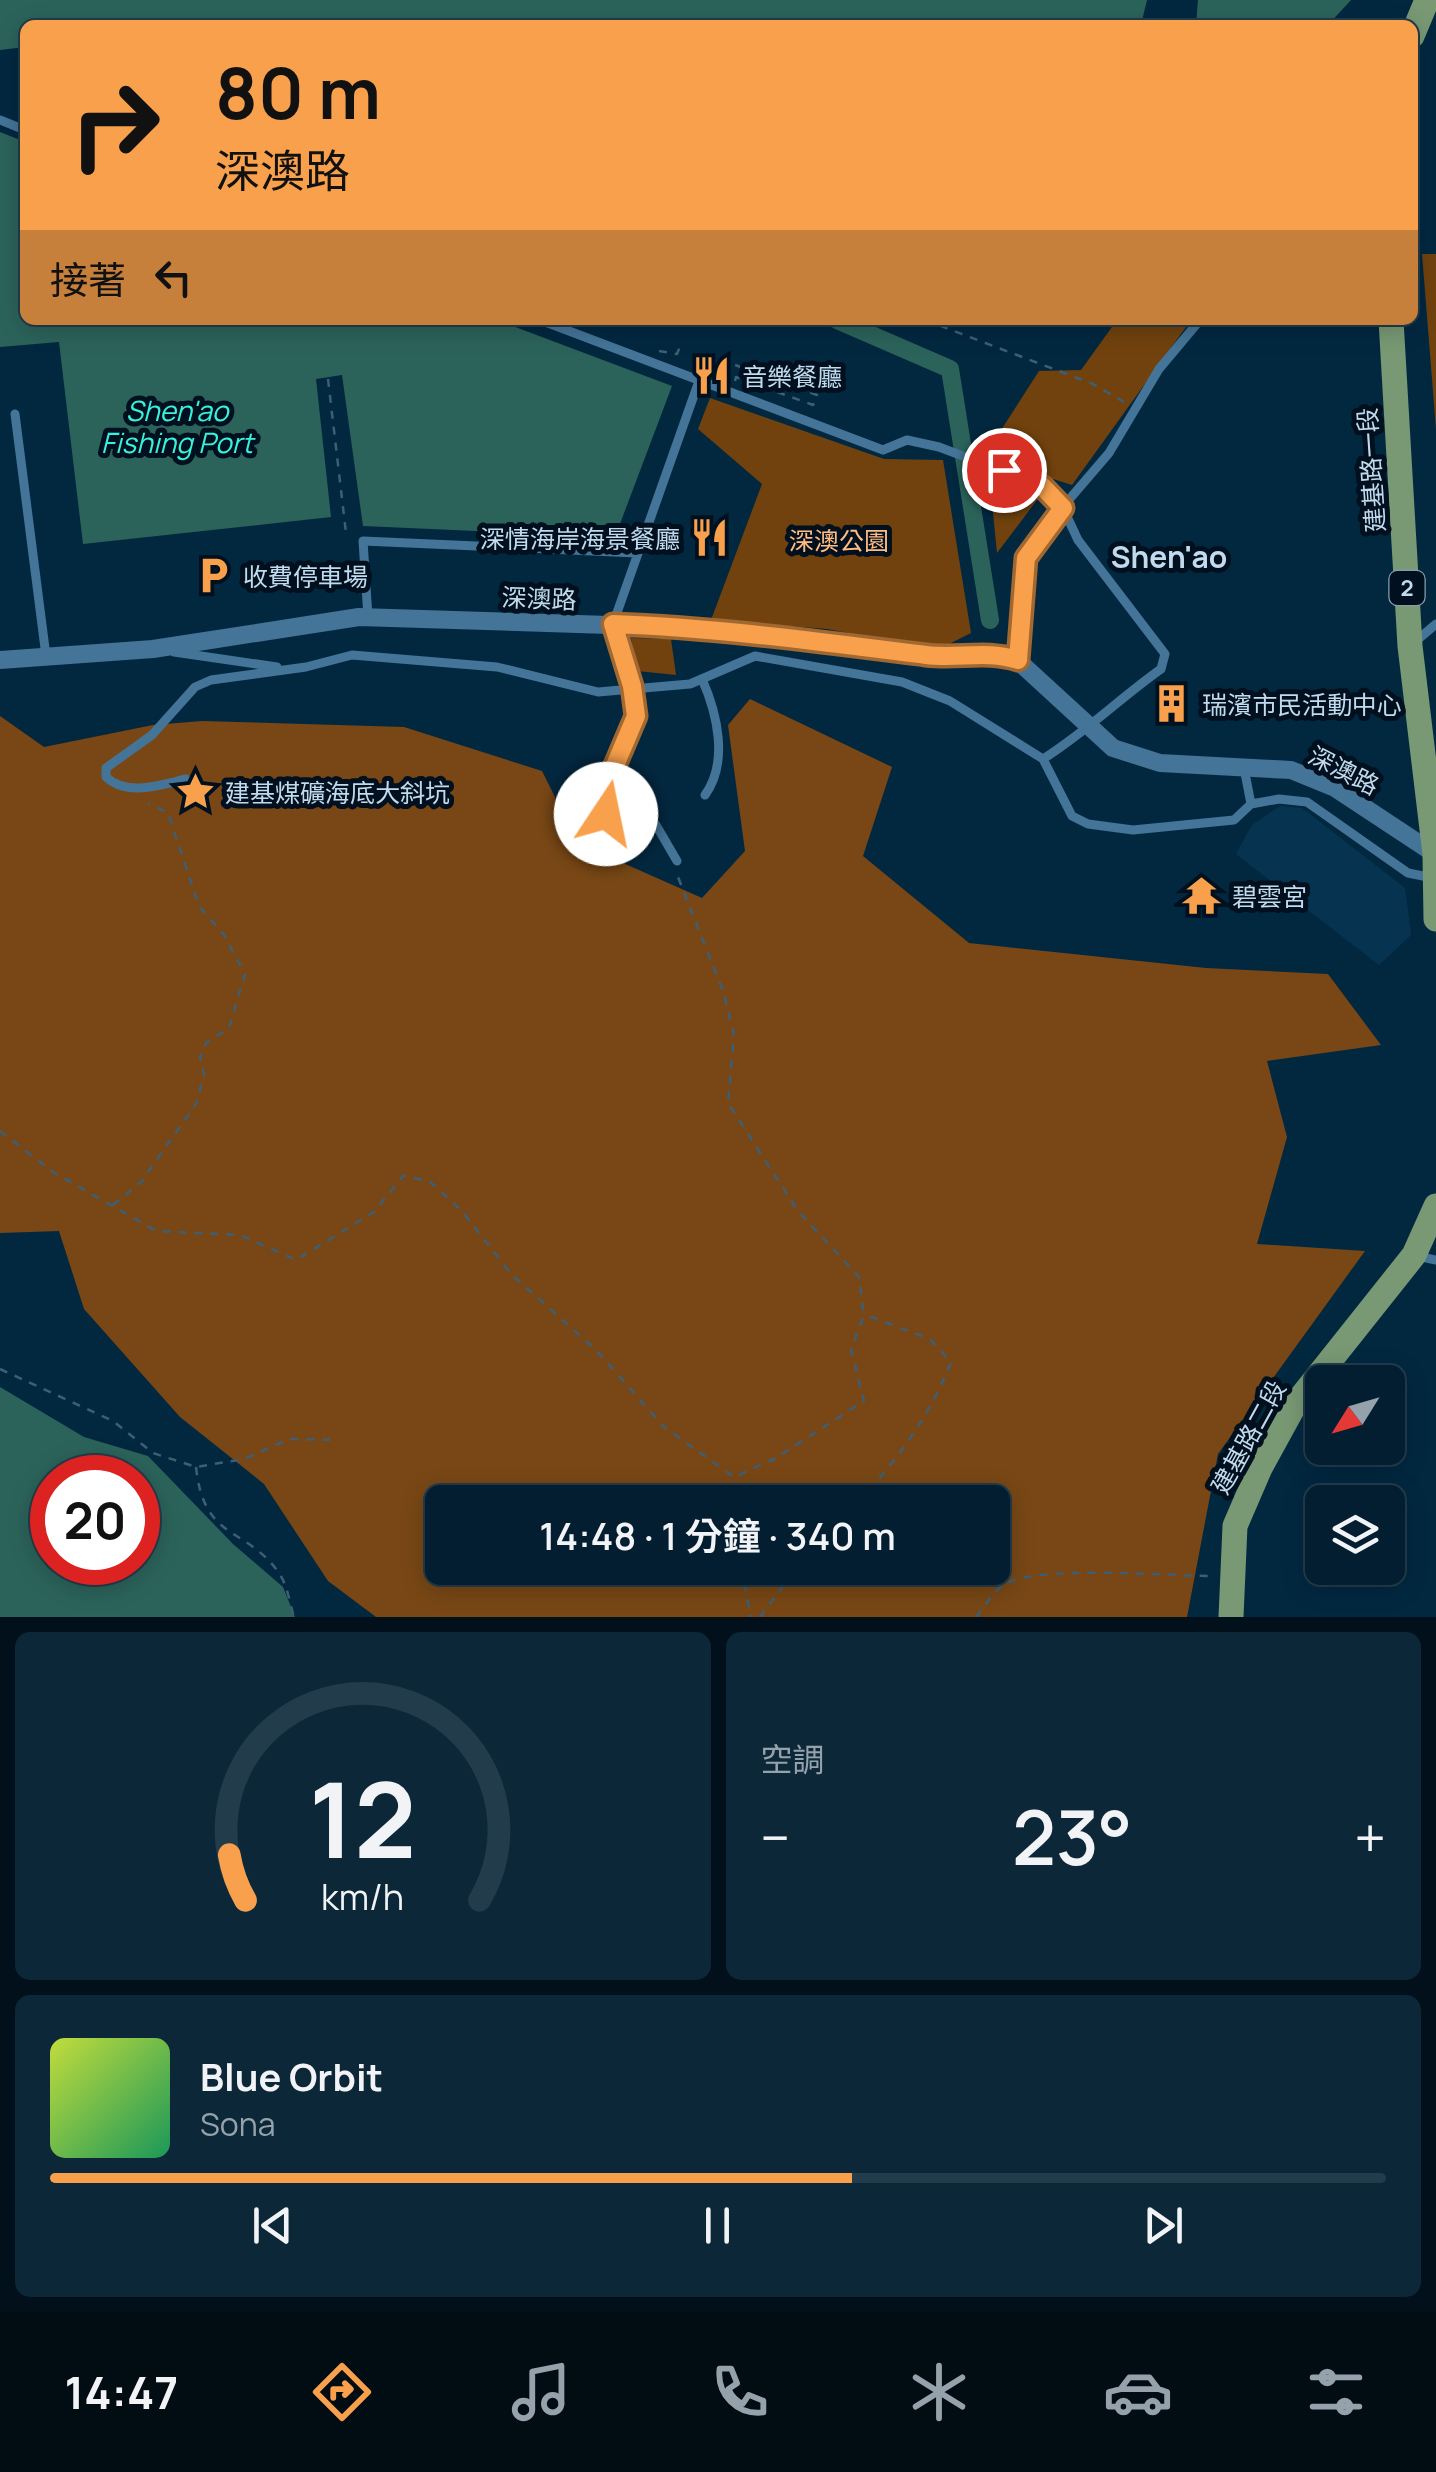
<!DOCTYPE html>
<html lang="zh-TW">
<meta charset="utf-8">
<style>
body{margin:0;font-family:Manrope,"Noto Sans TC",sans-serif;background:#0c2738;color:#f1f3f6;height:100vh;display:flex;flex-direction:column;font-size:38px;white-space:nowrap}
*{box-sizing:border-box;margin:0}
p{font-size:32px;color:#96a2ab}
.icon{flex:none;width:55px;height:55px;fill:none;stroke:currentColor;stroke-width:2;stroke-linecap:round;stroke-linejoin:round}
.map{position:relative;height:1617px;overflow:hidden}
.details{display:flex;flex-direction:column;gap:15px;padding:15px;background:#01101a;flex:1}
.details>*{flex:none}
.banner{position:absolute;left:20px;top:20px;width:1398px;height:305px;border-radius:15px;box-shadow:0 5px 25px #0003,0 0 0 2px #233c4c;background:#f8a04b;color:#111;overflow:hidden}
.needle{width:65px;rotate:233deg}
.controls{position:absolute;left:1305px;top:1365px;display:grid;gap:20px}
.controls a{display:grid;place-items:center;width:100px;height:100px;border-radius:15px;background:#021e30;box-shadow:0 5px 25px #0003,0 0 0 2px #233c4c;font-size:50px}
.speed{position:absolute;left:30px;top:1455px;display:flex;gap:20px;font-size:50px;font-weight:700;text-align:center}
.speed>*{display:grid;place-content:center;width:130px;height:130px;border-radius:50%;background:#021e30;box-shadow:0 5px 25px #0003,0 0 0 2px #233c4c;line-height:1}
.speed .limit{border:15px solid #d22;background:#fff;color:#111}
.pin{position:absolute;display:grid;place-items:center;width:85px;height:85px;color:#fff;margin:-42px;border:5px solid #fff;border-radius:50%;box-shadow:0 2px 10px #0007}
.me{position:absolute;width:110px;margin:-55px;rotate:11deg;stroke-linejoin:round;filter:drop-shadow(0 0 8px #0008)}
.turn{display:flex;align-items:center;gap:35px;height:210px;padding:0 30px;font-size:45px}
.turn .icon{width:130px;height:130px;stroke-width:2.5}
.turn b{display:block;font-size:70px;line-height:85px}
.then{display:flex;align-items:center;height:95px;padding:0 30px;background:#0003;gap:20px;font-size:38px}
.big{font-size:75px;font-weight:600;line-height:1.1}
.details .tile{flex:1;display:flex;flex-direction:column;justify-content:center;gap:15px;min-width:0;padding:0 35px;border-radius:15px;background:#0c2738}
.details .dial{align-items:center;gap:0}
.dial svg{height:260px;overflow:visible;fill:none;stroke:#233c4c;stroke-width:7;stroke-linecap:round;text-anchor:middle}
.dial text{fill:#f1f3f6;stroke:none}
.song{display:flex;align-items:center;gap:30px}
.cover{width:120px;height:120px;border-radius:15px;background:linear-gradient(135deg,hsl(70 70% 55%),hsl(150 70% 35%))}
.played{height:10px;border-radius:5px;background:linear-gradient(90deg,#f8a04b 60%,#233c4c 60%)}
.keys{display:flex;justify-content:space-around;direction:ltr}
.heat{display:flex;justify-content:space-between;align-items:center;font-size:55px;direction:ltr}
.details .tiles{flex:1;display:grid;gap:15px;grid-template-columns:1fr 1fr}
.tile:last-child{grid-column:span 2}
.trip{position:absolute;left:425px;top:1485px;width:585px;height:100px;border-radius:15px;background:#021e30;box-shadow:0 5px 25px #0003,0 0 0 2px #233c4c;font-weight:600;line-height:100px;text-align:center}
.menu{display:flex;height:160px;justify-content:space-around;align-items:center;background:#010c13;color:#96a2ab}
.menu .icon{width:70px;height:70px}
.menu .on{color:#f8a04b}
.menu b{font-size:45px;color:#f1f3f6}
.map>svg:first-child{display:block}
.built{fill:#063450}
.green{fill:#71420e}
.forest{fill:#784715;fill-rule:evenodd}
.water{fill:#2b635a;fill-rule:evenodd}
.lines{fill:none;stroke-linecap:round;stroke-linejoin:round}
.canal{stroke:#2b635a;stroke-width:18}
.path{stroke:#3d5f75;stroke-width:2.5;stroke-dasharray:8 8;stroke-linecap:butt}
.lane{stroke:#447497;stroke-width:9}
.street{stroke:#447497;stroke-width:18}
.primary{stroke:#789974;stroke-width:25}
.route-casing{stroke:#a16831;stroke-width:25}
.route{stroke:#f8a04b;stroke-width:18}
.labels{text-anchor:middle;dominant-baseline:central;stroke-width:10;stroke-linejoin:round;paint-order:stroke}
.shield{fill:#00101e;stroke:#879daf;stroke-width:2.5}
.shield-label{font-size:22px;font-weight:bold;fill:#c1daed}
.poi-label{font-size:25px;fill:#c1daed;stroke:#00101e;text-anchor:start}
.street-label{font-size:25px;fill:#c1daed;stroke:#00101e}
.park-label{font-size:25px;fill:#ffbb80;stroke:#00101e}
.water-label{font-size:28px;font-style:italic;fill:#39f2db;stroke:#00101e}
.quarter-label{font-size:30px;font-weight:bold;fill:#c1daed;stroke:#00101e}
</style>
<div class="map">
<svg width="1436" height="1617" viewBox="0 0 1436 1617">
<rect width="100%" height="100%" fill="#022840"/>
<path class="built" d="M1280,806L1302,808L1405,888L1411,935L1379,965L1236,854L1252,825Z"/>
<path class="green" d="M1422,254H1436V429Z
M1117,320H1191L1072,485L1053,479L997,553L987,452L1039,371L1081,370Z
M710,398L884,459L943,460L971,633L937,650L827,629L711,620L762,484L698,429Z
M631,638L671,639L676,675L637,671Z"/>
<path class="forest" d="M750,699L892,767L863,856L969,943L1206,968L1328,974L1381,1045L1267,1061L1287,1137L1257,1244L1365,1251L1218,1454L1187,1617H376L328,1581L264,1484L180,1417L84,1309L59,1231L0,1233V716L44,747L153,725L202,721L404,727L542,771L578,843L702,898L745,851L728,725ZM442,1502H992V1568H442Z"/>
<path class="water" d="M0,0H1147L1141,25H25V47L0,50Z
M1198,0H1351L1328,25H1196Z
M0,132L25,142V320H497L672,386L615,537L363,526L342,375L316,379L331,517L83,544L59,342L0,347Z
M0,1387L84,1437L148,1456L233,1544L283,1587L295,1617H0ZM52,1478H138V1562H52Z"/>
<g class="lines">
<path class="canal" d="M837,320L950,369L990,620"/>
<path class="path" d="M925,320L1093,384L1124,402
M659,351L677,354L681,344
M328,379L346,533
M735,381L736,377L813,405L817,395L735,365
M0,1131L53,1172L156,1231L240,1235L296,1260L374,1212L403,1176L429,1181L462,1211L511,1274L596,1350L663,1426L734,1477L774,1459L864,1401L851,1349L864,1315L859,1277L798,1211L728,1103L734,1035L723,991L676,872
M113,1205L141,1182L196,1104L204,1074L200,1057L206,1043L229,1028L245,974L224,935L199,906L168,813L148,803
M0,1369L113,1421L153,1453L196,1467L244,1459L289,1439L338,1440
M196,1467C204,1542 245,1525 279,1573C287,1584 290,1604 294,1617
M858,1502C896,1462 931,1414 951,1362L930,1339L866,1315
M741,1568L751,1617
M760,1617L797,1568
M976,1617C984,1607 992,1594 1002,1586C1029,1564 1171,1576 1213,1576"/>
<path class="lane" d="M0,120L25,130
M540,320L883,450L907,440L939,447L1042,486L1063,508L1078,540L1165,654L1161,669C1120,698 1086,732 1043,759
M15,414L46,656
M368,617L363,541L637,553
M1416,641L1436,624
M174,652L277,667
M1018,659L1027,558L1049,523L1109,453L1159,369L1200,320
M702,679C717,713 729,762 705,795
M1244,768L1251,804
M186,779C160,785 128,797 106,777V768L152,735L195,687L211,680L306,667L352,655L497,667L598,692L690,684L755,656L902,682L950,701L1043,759L1072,816L1088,824L1133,830L1234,820L1251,804L1279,799L1307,802L1408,873L1433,878
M677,861L656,825L606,814L608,782L636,717L633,686L613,624L699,381
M1417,1256L1436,1260"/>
<path class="street" d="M0,660L153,649L359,617L702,628L930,656L995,653L1017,660L1113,748L1160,763L1291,770L1335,788L1435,854"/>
<path class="primary" d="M1412,36L1427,0
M1391,320L1410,646L1435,854L1436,919
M1231,1617L1235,1526L1260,1468L1294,1406L1414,1255L1436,1206"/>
</g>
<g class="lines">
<defs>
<path id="route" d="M606,814L608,782L636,716L632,686L613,624C719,628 822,642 926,655C958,659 986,650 1018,660L1026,558L1063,508L1042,486L1004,470"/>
</defs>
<use href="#route" class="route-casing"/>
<use href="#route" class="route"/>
</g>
<defs>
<symbol id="restaurant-bare" viewBox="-9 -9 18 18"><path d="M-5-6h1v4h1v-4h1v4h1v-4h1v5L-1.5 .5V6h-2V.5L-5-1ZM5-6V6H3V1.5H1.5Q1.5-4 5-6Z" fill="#f8a04b" stroke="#00101e" stroke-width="2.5" paint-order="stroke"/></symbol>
<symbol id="parking-bare" viewBox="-9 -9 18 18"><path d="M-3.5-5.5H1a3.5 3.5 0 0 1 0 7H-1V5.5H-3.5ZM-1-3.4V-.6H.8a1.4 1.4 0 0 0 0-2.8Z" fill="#f8a04b" stroke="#00101e" stroke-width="2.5" paint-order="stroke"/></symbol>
<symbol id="building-bare" viewBox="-9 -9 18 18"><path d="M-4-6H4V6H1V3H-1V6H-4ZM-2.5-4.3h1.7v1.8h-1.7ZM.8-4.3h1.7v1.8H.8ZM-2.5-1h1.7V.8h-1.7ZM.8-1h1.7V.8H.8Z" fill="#f8a04b" stroke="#00101e" stroke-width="2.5" paint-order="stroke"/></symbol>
<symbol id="sight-bare" viewBox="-9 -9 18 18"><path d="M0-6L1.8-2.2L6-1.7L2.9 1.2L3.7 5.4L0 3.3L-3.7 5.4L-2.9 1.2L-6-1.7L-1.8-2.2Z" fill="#f8a04b" stroke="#00101e" stroke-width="2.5" paint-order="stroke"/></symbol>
<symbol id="temple-bare" viewBox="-9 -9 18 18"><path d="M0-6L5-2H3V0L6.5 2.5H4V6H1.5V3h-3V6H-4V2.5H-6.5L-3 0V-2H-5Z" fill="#f8a04b" stroke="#00101e" stroke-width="2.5" paint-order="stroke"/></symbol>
</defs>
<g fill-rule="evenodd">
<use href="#restaurant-bare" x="684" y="348" width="55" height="55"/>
<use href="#restaurant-bare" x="682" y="510" width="55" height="55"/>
<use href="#parking-bare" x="186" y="548" width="55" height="55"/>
<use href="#building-bare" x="1144" y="676" width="55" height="55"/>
<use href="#sight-bare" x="168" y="764" width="55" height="55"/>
<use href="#temple-bare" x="1174" y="868" width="55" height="55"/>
</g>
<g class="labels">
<rect class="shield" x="1389.5" y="571" width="35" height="34" rx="8"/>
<g class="shield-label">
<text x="1407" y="588">2</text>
</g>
<g class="poi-label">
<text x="742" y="376">音樂餐廳</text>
<text x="680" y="538" text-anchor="end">深情海岸海景餐廳</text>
<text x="243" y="576">收費停車場</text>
<text x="1202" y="704">瑞濱市民活動中心</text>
<text x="225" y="792">建基煤礦海底大斜坑</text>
<text x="1232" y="896">碧雲宮</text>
</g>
<g class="street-label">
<text transform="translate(1371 470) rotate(-94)">建基路一段</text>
<text transform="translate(539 598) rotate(2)">深澳路</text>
<text transform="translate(1344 770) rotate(27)">深澳路</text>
<text transform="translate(1248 1437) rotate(-61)">建基路二段</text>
</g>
<g class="park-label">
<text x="839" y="540">深澳公園</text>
</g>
<g class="water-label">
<text x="177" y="410">Shen'ao<tspan x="177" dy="32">Fishing Port</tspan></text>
</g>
<g class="quarter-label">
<text x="1169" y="556">Shen'ao</text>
</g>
</g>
</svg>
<div class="controls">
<a><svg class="needle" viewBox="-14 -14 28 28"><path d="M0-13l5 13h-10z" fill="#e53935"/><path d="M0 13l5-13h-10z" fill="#96a2ab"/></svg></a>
<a><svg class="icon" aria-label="layers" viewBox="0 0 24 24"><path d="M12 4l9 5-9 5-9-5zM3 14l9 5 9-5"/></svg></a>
</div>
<div class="speed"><div class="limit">20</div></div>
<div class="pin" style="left:1004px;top:470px;background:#d93025"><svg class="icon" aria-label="arrive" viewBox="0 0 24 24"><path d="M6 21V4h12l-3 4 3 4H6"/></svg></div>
<svg class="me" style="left:606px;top:814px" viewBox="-20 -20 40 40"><circle r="19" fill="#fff"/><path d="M0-13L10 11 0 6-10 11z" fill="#f8a04b"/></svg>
<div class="trip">14:48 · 1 分鐘 · 340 m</div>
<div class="banner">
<div class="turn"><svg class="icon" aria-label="right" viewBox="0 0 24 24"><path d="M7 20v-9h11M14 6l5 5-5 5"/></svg><div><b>80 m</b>深澳路</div></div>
<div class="then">接著<svg class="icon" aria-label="left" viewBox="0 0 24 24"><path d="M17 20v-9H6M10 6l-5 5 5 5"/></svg></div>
</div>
</div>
<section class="details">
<div class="tiles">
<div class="tile dial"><svg viewBox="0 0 100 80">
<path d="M14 69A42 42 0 1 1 86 69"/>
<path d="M14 69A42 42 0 0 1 9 55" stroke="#f8a04b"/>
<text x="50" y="56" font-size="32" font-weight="700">12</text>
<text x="50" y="72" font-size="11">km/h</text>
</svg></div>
<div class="tile"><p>空調</p>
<div class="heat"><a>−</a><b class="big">23°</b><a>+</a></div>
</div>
<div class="tile">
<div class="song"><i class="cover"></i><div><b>Blue Orbit</b><p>Sona</p></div></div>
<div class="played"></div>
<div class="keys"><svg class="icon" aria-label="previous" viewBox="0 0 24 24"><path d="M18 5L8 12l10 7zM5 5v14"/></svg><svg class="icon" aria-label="pause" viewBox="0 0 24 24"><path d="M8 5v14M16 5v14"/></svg><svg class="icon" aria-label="next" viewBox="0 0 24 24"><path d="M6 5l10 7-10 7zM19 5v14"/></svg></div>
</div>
</div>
</section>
<nav class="menu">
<b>14:47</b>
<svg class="icon on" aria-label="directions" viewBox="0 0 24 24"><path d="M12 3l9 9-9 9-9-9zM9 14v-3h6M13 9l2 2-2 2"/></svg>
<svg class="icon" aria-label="music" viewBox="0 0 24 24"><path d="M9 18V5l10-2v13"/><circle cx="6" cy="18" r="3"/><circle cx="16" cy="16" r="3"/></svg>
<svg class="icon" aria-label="phone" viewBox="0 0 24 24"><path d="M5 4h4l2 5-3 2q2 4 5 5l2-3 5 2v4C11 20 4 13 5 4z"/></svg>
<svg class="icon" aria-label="climate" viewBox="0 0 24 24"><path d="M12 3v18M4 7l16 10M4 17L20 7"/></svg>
<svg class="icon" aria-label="car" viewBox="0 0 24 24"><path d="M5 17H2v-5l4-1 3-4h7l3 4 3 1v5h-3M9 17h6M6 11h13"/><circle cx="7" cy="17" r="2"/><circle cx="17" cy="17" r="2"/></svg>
<svg class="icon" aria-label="filters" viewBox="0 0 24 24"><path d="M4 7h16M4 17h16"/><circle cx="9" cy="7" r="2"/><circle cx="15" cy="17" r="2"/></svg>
</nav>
